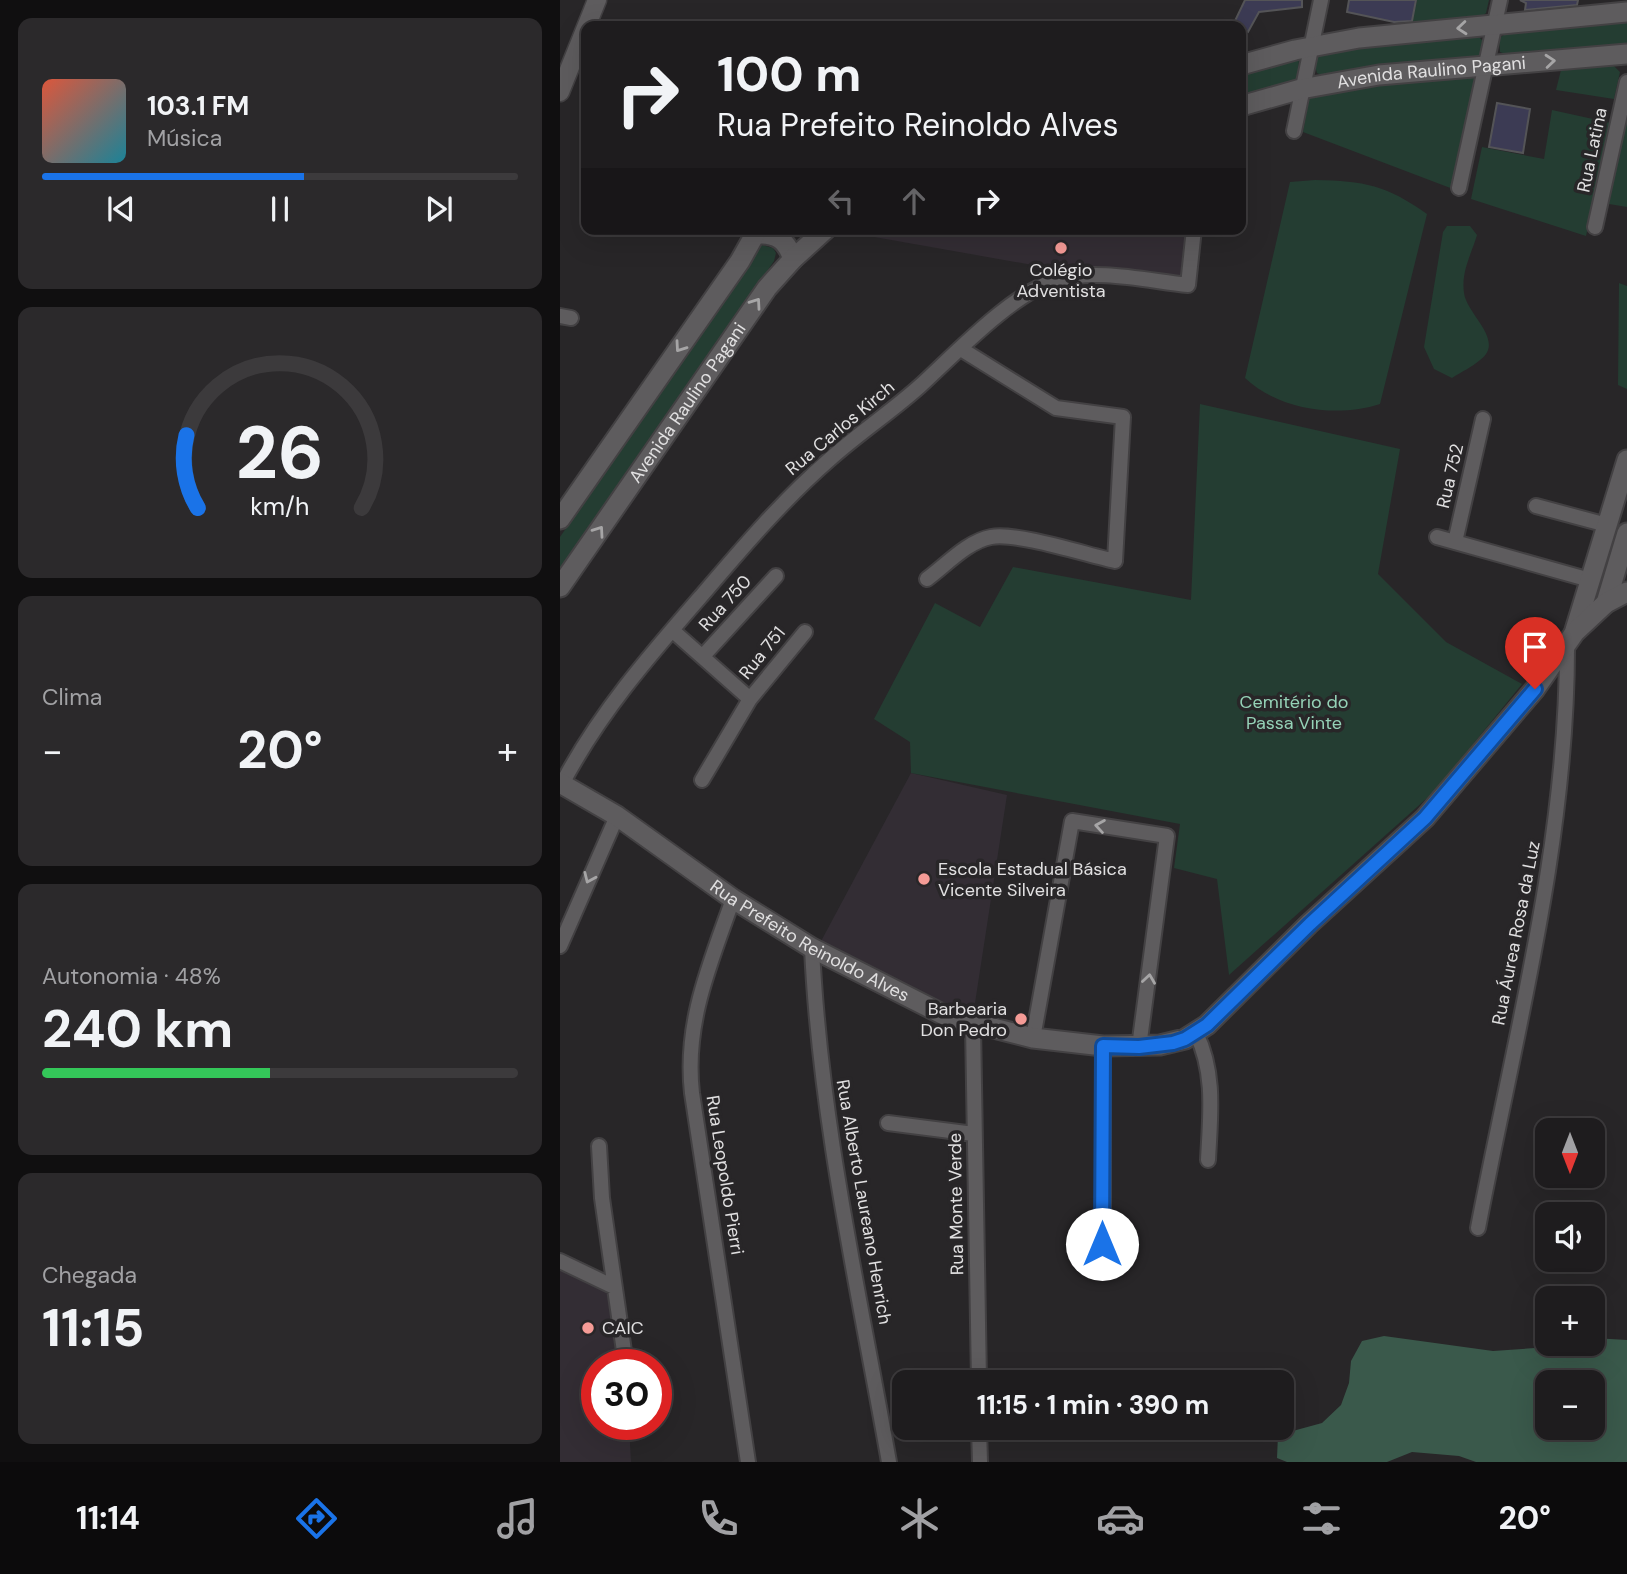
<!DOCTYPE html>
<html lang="pt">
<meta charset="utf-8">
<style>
body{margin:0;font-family:"DM Sans",sans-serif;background:#2b292b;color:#f1f3f6;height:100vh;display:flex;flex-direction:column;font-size:26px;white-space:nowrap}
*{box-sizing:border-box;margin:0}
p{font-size:23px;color:#a1a1a4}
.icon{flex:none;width:38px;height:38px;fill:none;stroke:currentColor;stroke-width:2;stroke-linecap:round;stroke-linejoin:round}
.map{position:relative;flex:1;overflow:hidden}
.panel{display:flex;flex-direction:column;gap:18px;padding:18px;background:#100f10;width:560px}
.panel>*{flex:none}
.top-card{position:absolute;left:21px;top:21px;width:665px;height:214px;border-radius:14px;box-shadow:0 7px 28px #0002,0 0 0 2px #3c3a3c;background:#1e1c1e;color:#f1f3f6;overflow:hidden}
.needle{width:46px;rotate:180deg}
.controls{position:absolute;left:975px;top:1118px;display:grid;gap:14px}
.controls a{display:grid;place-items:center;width:70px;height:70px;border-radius:14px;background:#1e1c1e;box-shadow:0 7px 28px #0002,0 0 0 2px #3c3a3c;font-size:35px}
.speed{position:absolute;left:21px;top:1349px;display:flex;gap:14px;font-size:35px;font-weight:700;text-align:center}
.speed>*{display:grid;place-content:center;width:91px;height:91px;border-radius:50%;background:#1e1c1e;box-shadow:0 7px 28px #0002,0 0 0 2px #3c3a3c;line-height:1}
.speed .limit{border:10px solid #d22;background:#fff;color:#111}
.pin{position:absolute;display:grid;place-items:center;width:60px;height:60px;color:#fff;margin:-72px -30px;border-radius:50% 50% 50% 0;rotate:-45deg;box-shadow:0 0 7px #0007}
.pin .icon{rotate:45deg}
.me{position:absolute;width:77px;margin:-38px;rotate:0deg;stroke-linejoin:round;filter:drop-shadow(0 0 5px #0008)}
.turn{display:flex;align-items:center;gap:24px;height:147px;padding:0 21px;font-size:32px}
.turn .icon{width:91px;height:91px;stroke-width:2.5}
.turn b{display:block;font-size:49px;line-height:60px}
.lanes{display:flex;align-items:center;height:66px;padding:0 21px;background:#0003;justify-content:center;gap:35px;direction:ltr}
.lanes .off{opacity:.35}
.big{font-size:52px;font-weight:700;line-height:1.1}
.panel .tile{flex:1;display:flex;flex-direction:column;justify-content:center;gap:10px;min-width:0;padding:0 24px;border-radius:14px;background:#2b292b}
.panel .dial{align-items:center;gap:0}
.dial svg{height:182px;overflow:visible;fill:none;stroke:#3c3a3c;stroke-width:7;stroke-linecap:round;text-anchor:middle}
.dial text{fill:#f1f3f6;stroke:none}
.song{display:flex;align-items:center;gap:21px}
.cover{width:84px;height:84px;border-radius:10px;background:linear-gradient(135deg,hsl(10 70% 55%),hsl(190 70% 35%))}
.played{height:7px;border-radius:4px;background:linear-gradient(90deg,#1a73e8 55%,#3c3a3c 55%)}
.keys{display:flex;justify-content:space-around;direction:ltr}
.heat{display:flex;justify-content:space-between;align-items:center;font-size:38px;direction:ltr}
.charge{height:10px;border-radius:5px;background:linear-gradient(90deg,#34c759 48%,#3c3a3c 0)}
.trip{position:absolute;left:332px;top:1370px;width:402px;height:70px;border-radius:14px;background:#1e1c1e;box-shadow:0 7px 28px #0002,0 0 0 2px #3c3a3c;font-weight:700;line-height:70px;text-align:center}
.dock{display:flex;height:112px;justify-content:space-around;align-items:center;background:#0c0b0c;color:#a1a1a4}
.dock .icon{width:49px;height:49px}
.dock .current{color:#1a73e8}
.dock b{font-size:32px;color:#f1f3f6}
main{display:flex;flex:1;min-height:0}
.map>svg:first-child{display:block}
.built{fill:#332d34}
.green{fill:#243d32}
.forest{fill:#3a594b;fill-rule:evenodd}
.building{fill:#3c3b54;stroke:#545457;stroke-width:2}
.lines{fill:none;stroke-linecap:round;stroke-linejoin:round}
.minor-casing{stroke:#434143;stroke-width:18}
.tertiary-casing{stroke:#434143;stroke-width:21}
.secondary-casing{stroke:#434143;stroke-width:23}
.minor{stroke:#5e5c5e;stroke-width:14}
.tertiary{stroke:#5e5c5e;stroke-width:18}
.secondary{stroke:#5e5c5e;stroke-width:19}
.oneway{stroke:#a6a5a6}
.route-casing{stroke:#114b97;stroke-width:18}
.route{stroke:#1a73e8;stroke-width:12}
.poi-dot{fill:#f59b96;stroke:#282628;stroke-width:2.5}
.labels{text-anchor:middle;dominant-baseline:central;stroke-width:7;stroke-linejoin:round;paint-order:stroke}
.street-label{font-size:18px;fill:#e1e0e1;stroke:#282628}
.poi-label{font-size:18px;fill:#e1e0e1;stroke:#282628;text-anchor:start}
.park-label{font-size:18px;fill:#95d2b7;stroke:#282628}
</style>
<main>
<section class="panel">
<div class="tile">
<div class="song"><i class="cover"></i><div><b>103.1 FM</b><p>Música</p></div></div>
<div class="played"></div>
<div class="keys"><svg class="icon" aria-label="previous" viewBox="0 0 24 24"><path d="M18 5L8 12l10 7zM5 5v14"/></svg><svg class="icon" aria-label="pause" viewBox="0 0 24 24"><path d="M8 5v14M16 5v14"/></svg><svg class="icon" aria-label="next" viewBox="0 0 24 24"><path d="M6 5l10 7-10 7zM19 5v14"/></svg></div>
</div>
<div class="tile dial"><svg viewBox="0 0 100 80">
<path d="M14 69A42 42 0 1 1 86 69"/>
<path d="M14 69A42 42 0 0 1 9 37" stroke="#1a73e8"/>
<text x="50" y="56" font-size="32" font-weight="700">26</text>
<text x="50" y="72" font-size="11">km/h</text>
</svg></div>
<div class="tile"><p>Clima</p>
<div class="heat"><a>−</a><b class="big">20°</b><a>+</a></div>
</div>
<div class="tile"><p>Autonomia · 48%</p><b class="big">240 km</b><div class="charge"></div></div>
<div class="tile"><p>Chegada</p><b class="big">11:15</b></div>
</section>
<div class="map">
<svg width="1067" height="1462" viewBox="0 0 1067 1462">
<rect width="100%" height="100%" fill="#282628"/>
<path class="built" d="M628,229L623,279L478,266L275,230Z
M351,773L447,795L413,1016L259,945Z
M0,1267L50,1291L61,1365H37V1424L69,1425L71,1462H0Z"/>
<path class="green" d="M857,0H929L926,13L920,18L851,26Z
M1067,20V45L948,55L940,52L939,38L947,33Z
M918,36L925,43L922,58L765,77L757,73L754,63L756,55L767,49Z
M739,57L738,76L734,81L681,99V72Z
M1053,65L1060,72L1054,99L996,90L1001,70Z
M917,72L893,189L743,132L751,89Z
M992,110L1051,123L1026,236L911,199L922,147L984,159Z
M1067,117V207L1049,204Z
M755,180C805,181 826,185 867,214L820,404C777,418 719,410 685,378L730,182Z
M887,226H910L917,235C911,255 901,272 904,293C907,315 946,341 920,360C912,367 901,372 892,378L874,369L864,347L883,232Z
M202,245L213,248L216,253L214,261L0,572V537L178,278L196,247Z
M1059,283L1067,286V389L1058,385Z
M640,404L840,449L818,574L886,642L962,684L875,791L669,975L657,879L614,868L620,824L351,773L350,742L314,719L375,603L420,627L453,567L631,600Z"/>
<path class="forest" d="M824,1336L933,1351L1032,1344L1033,1338L1067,1340V1462H916L899,1456L852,1452L827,1462H727L717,1458L718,1435L762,1423L781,1405L789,1383L791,1361L802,1341ZM987,1382H1032V1428H987Z"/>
<path class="building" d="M685,0H742V7L699,12L688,32L673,25Z
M789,0H856L852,21L834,22L787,12Z
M960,0H1018L1017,5L965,10L966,3Z
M937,103L970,109L963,153L929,147Z"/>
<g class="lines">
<defs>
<path id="minor" d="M734,131L761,0
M899,188L940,0
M1035,227L1067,82
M0,316L11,318
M976,506L1047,525
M877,537L1030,580
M895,542L923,419
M367,579C386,565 408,541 431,537C457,532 527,555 555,561L563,417L496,408L401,349
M112,630L190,699L142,780
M143,656L216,576
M190,699L245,632
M2,784C40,712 90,655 143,594C183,547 223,500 270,459C299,433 331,412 360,386C394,355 453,292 497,280C537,268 588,281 628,285L634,229
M173,899C150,964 124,1023 132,1093L188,1462
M0,946L57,816
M252,948C260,1121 299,1292 329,1462
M413,1025L419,1382
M636,1033C656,1074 650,1117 648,1160
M473,1038L512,821L607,836L579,1047
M328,1123L414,1134
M39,1146L42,1198L66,1365
M918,1228C955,1034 1008,841 1007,643
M543,1244V1046
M0,1261L54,1287
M75,1424V1428
M419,1428L420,1462"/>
<path id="tertiary" d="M0,92L37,0"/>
<g id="secondary">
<path d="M681,65L735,50L799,38L1067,12"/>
<path id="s1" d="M681,106L741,89L819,75L1067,54"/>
<path d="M196,234C216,233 226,239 233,259"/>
<path d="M0,519L180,261L198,229"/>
<path id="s2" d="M0,587L207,288L233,259L266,229"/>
<path d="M1046,603L1067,533"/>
<path d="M1015,630L1067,460"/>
<path id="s3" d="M0,783L57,816L173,899L252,948L386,1016L473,1038L543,1046L600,1045L625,1039L647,1025L749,924L865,818L975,689L1015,632L1046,603L1067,592"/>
</g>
</defs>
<use href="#minor" class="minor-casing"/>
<use href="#tertiary" class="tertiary-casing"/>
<use href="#secondary" class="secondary-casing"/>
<use href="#minor" class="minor"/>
<use href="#tertiary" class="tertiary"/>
<use href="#secondary" class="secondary"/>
</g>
<defs><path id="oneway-chevron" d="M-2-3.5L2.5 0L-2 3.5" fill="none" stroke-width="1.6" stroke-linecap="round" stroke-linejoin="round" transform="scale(1.75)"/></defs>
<g class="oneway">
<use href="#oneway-chevron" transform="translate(902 28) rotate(175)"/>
<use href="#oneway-chevron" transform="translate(990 61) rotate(-5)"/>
<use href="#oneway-chevron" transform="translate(196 303) rotate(-55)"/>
<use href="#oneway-chevron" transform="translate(120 347) rotate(125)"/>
<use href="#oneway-chevron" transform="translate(39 531) rotate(-55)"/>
<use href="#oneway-chevron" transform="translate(540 826) rotate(-171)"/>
<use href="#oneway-chevron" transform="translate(29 878) rotate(114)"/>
<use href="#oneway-chevron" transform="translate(589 979) rotate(-82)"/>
</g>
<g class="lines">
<defs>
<path id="route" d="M542,1244L543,1046L579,1047L613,1043L625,1039L647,1025L750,924L865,818L975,689"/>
</defs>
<use href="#route" class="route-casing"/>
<use href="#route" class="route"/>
</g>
<g class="poi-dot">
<circle cx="501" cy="248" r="7"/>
<circle cx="364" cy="879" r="7"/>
<circle cx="461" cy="1019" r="7"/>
<circle cx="28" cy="1328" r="7"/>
</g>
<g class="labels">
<g class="street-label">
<text stroke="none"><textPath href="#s1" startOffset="194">Avenida Raulino Pagani</textPath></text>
<text transform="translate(1032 150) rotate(-78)">Rua Latina</text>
<text stroke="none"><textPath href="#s2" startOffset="224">Avenida Raulino Pagani</textPath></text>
<text transform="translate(280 428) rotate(-40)">Rua Carlos Kirch</text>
<text transform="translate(890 476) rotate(-77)">Rua 752</text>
<text transform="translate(165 603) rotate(-48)">Rua 750</text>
<text transform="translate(202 653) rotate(-51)">Rua 751</text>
<text transform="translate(956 933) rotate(-79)">Rua Áurea Rosa da Luz</text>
<text stroke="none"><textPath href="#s3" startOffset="296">Rua Prefeito Reinoldo Alves</textPath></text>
<text transform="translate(165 1175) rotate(81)">Rua Leopoldo Pierri</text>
<text transform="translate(304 1202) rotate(80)">Rua Alberto Laureano Henrich</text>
<text transform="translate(396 1204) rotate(-91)">Rua Monte Verde</text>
</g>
<g class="poi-label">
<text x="501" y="270" text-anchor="middle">Colégio<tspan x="501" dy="21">Adventista</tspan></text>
<text x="378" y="869">Escola Estadual Básica<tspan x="378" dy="21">Vicente Silveira</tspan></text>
<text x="447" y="1009" text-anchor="end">Barbearia<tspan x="447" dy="21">Don Pedro</tspan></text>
<text x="42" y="1328">CAIC</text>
</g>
<g class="park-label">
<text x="734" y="702">Cemitério do<tspan x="734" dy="21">Passa Vinte</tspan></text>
</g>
</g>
</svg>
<div class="controls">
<a><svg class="needle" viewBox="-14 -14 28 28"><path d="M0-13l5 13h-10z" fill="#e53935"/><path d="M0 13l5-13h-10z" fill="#a1a1a4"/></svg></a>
<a><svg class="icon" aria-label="sound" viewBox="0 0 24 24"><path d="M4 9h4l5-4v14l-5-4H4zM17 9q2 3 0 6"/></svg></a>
<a>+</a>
<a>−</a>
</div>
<div class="speed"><div class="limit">30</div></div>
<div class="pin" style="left:975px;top:689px;background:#d93025"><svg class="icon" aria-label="arrive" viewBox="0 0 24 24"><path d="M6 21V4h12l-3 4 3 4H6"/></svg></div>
<svg class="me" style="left:542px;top:1244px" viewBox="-20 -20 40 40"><circle r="19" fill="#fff"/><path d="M0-13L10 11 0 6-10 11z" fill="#1a73e8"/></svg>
<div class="trip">11:15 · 1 min · 390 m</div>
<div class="top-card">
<div class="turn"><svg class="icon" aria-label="right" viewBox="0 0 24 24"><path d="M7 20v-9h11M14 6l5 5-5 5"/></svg><div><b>100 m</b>Rua Prefeito Reinoldo Alves</div></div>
<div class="lanes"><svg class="icon off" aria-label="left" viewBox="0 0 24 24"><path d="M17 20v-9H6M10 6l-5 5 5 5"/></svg><svg class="icon off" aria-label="ahead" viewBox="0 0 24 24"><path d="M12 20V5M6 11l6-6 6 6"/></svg><svg class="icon" aria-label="right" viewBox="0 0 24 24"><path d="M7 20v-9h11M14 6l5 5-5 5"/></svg></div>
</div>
</div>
</main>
<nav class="dock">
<b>11:14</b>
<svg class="icon current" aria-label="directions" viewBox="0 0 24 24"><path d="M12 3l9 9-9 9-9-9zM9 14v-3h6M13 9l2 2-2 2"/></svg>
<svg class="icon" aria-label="music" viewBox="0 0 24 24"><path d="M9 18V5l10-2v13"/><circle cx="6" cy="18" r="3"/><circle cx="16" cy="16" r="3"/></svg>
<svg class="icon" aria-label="phone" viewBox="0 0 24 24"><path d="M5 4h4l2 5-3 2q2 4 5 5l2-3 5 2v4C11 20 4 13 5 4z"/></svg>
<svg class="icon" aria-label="climate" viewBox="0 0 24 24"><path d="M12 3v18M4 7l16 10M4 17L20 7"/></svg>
<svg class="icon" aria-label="car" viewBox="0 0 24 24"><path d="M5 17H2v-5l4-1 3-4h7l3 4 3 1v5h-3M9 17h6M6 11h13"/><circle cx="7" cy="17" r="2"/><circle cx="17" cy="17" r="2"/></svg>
<svg class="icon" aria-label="filters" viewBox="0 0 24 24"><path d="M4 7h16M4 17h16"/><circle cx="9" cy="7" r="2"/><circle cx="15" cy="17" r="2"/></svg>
<b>20°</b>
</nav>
